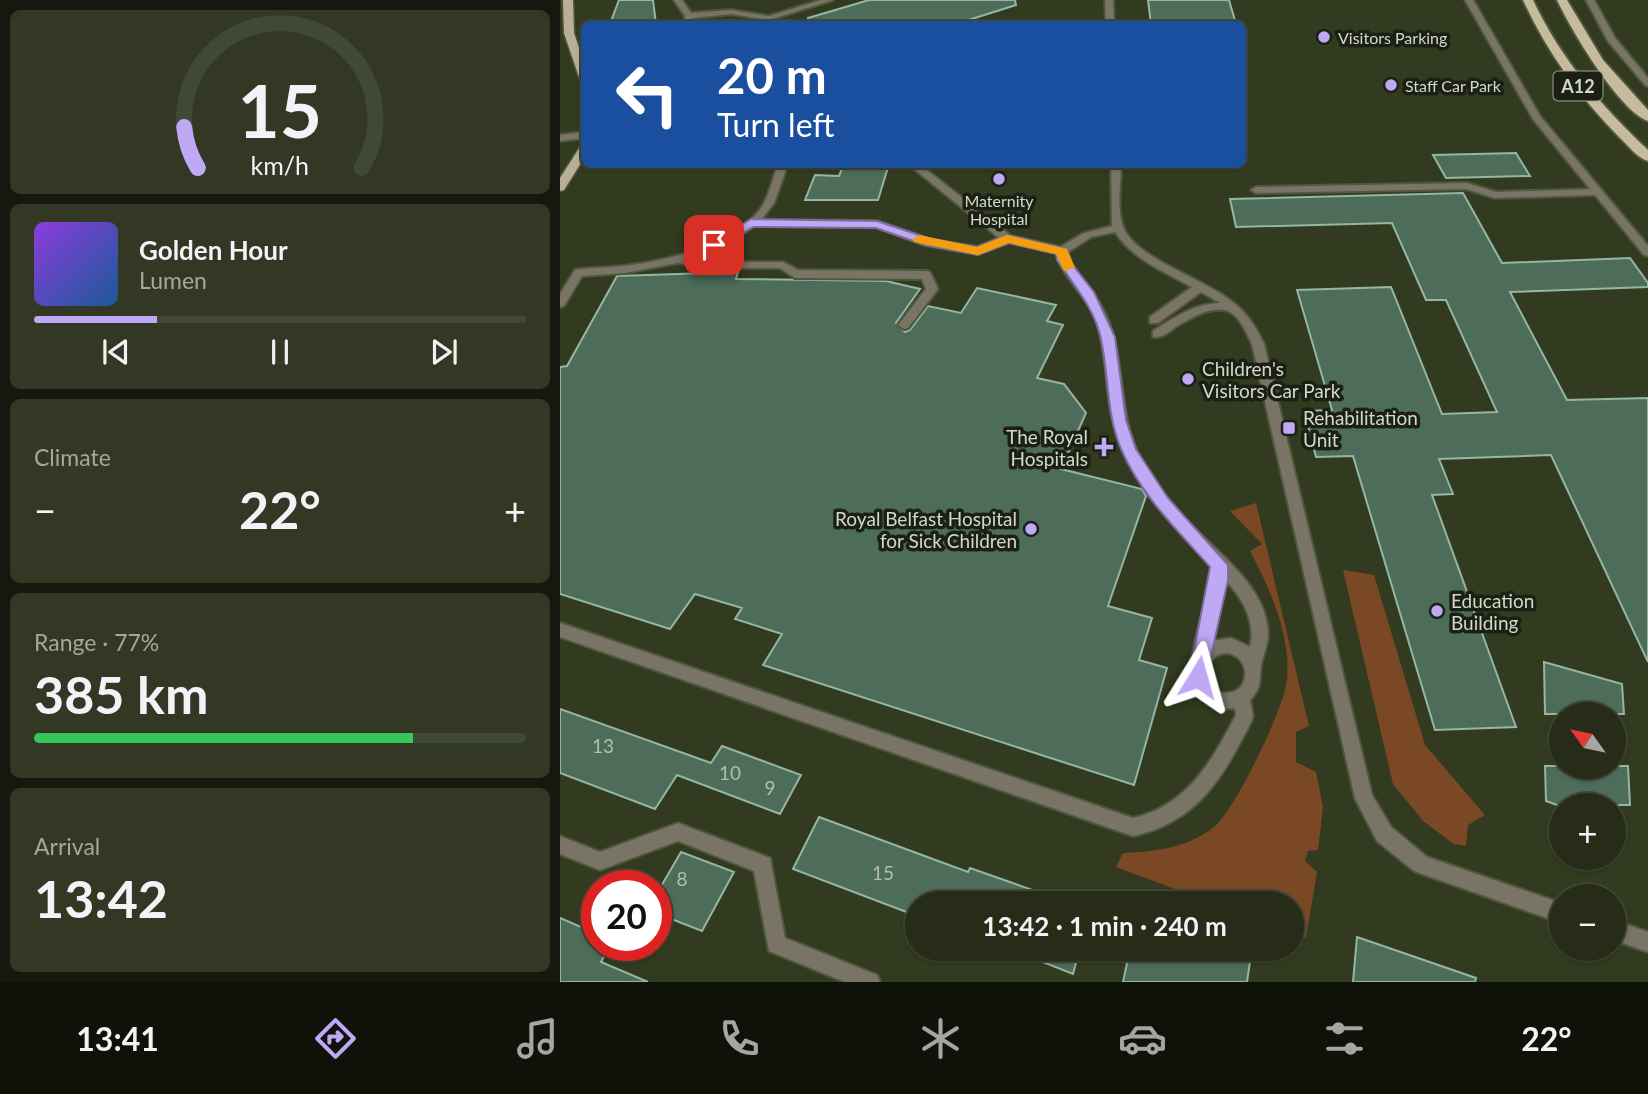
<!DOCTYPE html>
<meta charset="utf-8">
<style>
body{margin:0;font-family:Lato,sans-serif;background:#323824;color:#f1f3f6;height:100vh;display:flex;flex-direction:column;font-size:26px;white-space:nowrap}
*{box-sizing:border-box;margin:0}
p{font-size:23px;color:#a4a7a1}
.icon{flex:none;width:38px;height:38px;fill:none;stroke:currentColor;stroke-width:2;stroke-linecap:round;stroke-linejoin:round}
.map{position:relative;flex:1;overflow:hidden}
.details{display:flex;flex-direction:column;gap:10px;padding:10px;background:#15180d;width:560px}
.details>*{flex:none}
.top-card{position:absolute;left:21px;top:21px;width:665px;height:147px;border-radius:10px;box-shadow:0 2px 5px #0004,0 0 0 2px #424836;background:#1a4fa0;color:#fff;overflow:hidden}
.needle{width:46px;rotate:303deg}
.fabs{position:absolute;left:989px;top:702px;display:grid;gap:14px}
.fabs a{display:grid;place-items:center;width:77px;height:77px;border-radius:50%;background:#262c17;box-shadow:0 2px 5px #0004,0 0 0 2px #424836;font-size:35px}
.speed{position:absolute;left:21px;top:870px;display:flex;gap:14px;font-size:35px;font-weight:700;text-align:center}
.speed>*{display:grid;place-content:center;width:91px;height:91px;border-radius:50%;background:#262c17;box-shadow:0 2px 5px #0004,0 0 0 2px #424836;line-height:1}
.speed .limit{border:10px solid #d22;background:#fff;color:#111}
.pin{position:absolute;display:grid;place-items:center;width:60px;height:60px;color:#fff;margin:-30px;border-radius:14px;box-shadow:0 4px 10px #0006}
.me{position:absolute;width:77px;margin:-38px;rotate:8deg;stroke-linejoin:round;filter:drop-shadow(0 0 5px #0008)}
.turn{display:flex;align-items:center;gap:24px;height:147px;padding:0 21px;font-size:32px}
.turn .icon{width:91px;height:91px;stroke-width:2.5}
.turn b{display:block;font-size:49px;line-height:60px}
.big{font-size:52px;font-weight:700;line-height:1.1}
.details .card{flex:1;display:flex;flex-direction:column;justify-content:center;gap:10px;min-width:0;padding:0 24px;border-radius:10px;background:#323824}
.details .dial{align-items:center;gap:0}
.dial svg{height:182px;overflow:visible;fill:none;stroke:#424836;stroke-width:7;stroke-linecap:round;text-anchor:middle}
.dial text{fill:#f1f3f6;stroke:none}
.song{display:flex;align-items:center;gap:21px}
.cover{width:84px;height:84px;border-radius:10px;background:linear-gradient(135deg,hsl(270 70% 55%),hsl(210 70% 35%))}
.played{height:7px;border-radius:4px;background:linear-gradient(90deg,#bfa8f4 25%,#424836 25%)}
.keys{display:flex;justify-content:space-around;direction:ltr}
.heat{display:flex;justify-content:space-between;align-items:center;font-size:38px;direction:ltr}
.charge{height:10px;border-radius:5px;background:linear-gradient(90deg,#34c759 77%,#424836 0)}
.trip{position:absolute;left:345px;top:891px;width:399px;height:70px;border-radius:35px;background:#262c17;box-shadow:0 2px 5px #0004,0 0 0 2px #424836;font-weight:700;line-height:70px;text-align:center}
.dock{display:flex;height:112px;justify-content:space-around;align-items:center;background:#0f1209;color:#a4a7a1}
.dock .icon{width:49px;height:49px}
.dock .current{color:#bfa8f4}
.dock b{font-size:32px;color:#f1f3f6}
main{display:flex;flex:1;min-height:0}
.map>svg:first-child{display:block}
.green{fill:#7a4825}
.building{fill:#4d6d5a;stroke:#95b6a2;stroke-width:2}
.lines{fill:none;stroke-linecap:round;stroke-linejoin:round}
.service-casing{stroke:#4f573d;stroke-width:4}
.minor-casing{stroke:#4f573d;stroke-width:4}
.primary-casing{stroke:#4f573d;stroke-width:3}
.trunk-casing{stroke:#4f573d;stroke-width:4}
.service{fill:#797466;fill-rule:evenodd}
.minor{fill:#797466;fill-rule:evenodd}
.primary{fill:#baaf94;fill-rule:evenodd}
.trunk{fill:#c7bb9d;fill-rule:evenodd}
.route{fill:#bfa8f4;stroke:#7c6d9f;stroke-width:2}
.slow{fill:#f59e0b}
.poi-dot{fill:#bfa8f4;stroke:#1c2014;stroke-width:2.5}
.labels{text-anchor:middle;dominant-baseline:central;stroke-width:7;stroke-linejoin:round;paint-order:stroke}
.far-poi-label{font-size:16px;fill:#d2d9c8;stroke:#1c2014;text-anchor:start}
.shield{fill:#1c2014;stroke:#9ba292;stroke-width:2}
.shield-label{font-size:18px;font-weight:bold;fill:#d2d9c8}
.poi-label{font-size:19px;fill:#d2d9c8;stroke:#1c2014;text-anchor:start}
.near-number-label{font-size:19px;fill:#b1beac}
</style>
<main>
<section class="details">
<div class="card dial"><svg viewBox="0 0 100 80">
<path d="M14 69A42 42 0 1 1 86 69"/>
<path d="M14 69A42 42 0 0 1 8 51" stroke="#bfa8f4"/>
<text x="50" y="56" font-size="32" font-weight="700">15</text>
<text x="50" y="72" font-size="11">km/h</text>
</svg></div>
<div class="card">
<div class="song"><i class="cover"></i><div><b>Golden Hour</b><p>Lumen</p></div></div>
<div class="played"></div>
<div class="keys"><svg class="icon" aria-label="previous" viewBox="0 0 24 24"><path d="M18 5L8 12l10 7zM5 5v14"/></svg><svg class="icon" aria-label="pause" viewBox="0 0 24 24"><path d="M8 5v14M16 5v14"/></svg><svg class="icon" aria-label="next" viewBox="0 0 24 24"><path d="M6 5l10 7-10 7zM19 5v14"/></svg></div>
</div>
<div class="card"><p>Climate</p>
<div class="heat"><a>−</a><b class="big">22°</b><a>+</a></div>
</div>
<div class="card"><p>Range · 77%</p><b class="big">385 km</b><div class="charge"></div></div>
<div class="card"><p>Arrival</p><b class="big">13:42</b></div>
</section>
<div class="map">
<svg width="1088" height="982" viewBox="0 0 1088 982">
<rect width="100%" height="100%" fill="#323b1f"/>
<path class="green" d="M696,503L749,726L736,732V762L756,772L763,807L758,850L748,851L745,861L757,872L746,938L732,933V903H653L556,867L563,853C597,851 625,849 654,827C675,810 725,707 727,679C731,635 710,589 690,551L702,544L670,511Z
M783,570L814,575L865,745L925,815L908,825L906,846L894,844L863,821L833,784Z"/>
<path class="building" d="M59,0H93L96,24H50Z
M309,0H455L456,5L396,24H249L248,18Z
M588,0H669L676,24H591Z
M956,153L970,176L886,178L873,155Z
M284,164H329L318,200H245L255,175L279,176Z
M903,193L942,263L1070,258L1088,283V287L950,292L1007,400L1088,398V662L991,455L879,459L893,494L872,495L956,727L875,730L793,456L756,457L744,411L772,410L737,290L831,287L882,414L937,412L886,300H866L832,223L676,227L670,199Z
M178,272L176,279L326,281L360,289L336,323L345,332L350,330L368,306L401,313L417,288L496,305L487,321L503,325L477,378L504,384L526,413L501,469L582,489L586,496L548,606L592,618L579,660L607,668L574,785L203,665L222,634L175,619L182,608L135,594L110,629L0,594V367L7,366L57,276Z
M984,662L1062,684L1064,714H985Z
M0,709L151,763L162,746L241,775L220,814L117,775L95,809L0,773Z
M985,766H1068L1070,805H997L986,801Z
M259,817L408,872L410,868L498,899V903H357V916L233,869Z
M121,852L174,872L142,931L96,913V895Z
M0,918L37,934V945H50L41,962L88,982H0Z
M797,937L916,978L915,982H793Z
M447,948H520L513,974Z
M554,948H692L687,982H563L569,954Z"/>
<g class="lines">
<defs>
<path id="service" d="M114,0H122L131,13L171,10L209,16L261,0H273L209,20L171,14L133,18L131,24L124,23L125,16Z
M545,0H553L554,24H546Z
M1026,0H1034L1055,38L1088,78V86L1085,85L1048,41Z
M24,132V138L0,141V135Z
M218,164H228L214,203L201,220L317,221L371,240L417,247L439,238L348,164H359L451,236L500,247L524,233L552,226L551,164H561C561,184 556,211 564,229C576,257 642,279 667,298C685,310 695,325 704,344L812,795L831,827L867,857L1001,903V923L854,871L817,841L795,798L692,344C687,334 680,317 670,312C653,304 631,318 617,326C609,332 602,338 593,337V331C614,318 633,304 660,303L641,292L598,323H590V317L632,287C605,272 572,259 555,232L531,237L508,252C513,277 536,292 546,315C566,362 557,415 581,460C594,483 611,504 630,524C659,554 708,588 708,635C708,644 704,652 702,661C698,677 704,686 690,700L693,716L691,722C663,777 638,822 573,836L0,637V623L573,818C627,806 652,761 676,715L675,708C653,712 629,696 630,672C632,636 651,601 652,565C609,523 565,477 552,416C545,383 547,349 535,317C526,293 502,279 497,253L448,242L418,254L365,245L316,227L194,226L168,244L132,258L158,262H223L238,270L366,271L370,272L378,289L348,328L344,329L338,325L366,289L362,279L235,278L220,268H158L117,263L65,273L22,276L4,306L0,307V294L15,270C31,267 47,268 63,266C106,261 178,245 203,205C210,192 213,178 218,164ZM666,581C683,599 696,621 690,647L671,638L652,641ZM666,653C691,655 692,693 666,693C640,693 641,655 666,653Z
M907,183L936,192L1035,189L1040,192L1035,195L935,198L906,189L696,193L691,190L696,187Z
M1054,920L1088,932V952L1054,940Z"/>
<path id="minor" d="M905,0H913L980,116L1088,246V256L1084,255L973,119Z
M118,823L210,858L225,938L317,975L320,982H285L209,951L194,871L118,841L40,870L0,854V836L40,852Z"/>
<path id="primary" d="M3,0H13L14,33L24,63V80L19,77L4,33Z
M20,147H24V158L4,190L0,191V178Z"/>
<path id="trunk" d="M963,0H973C1001,59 1041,106 1088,150V161C1077,158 1068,145 1059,137C1019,96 987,52 963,0Z
M997,0H1007L1043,60L1088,110V121C1059,111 1010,28 997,0Z"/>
</defs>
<use href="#service" class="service-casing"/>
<use href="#minor" class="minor-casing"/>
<use href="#primary" class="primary-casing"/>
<use href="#trunk" class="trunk-casing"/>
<use href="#service" class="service"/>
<use href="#minor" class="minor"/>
<use href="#primary" class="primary"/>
<use href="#trunk" class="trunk"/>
</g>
<path class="route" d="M191,219L317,221L371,239L417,247L447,235L507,249L509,260L534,292L555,337L566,420L576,449L608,498L668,565V580L645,683L638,686L632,683L629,677L650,567C618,531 580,494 561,449C546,413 549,376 541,339C535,309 513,284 497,260L496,254L449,243L418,255L365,245L316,228L193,227L158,248L148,245Z"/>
<path class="slow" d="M359,235L417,247L447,235L507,249L515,268L504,271L496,254L449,243L418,255L354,242L353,239Z"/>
<g class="poi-dot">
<circle cx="764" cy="37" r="7"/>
<circle cx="831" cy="85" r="7"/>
<circle cx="439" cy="179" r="7"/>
<circle cx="628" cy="379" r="7"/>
<rect x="722" y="421" width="14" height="14" rx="3.5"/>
<path d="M540.5 436.5h7v7h7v7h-7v7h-7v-7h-7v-7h7z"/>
<circle cx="471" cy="529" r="7"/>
<circle cx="877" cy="611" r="7"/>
</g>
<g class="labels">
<g class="far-poi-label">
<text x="778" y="37">Visitors Parking</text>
<text x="845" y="85">Staff Car Park</text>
<text x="439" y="200" text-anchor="middle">Maternity<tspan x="439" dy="18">Hospital</tspan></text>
</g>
<rect class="shield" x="993.5" y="71.5" width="49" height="29" rx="5"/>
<g class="shield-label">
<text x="1018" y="86">A12</text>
</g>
<g class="poi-label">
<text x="642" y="368">Children's<tspan x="642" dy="22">Visitors Car Park</tspan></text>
<text x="743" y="417">Rehabilitation<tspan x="743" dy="22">Unit</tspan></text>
<text x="528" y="436" text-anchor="end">The Royal<tspan x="528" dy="22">Hospitals</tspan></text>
<text x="457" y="518" text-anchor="end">Royal Belfast Hospital<tspan x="457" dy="22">for Sick Children</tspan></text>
<text x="891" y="600">Education<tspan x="891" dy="22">Building</tspan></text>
</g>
<g class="near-number-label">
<text x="43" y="745">13</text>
<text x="170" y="772">10</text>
<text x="210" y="787">9</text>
<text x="323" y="872">15</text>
<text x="122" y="878">8</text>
</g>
</g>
</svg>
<div class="fabs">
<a><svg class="needle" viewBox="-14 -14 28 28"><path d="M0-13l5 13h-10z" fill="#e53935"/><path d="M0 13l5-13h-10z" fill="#a4a7a1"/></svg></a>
<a>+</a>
<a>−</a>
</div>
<div class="speed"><div class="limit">20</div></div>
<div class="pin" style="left:154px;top:245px;background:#d93025"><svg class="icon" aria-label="arrive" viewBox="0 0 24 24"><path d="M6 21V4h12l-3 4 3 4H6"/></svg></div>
<svg class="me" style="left:638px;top:677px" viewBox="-20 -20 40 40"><path d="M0-17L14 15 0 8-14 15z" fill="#bfa8f4" stroke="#fff" stroke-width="4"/></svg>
<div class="trip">13:42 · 1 min · 240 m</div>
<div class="top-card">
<div class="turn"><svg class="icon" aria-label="left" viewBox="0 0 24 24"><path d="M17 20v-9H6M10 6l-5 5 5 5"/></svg><div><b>20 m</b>Turn left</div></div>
</div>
</div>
</main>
<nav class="dock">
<b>13:41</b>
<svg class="icon current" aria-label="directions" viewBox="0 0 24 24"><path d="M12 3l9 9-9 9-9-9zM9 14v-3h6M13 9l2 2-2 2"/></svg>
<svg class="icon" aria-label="music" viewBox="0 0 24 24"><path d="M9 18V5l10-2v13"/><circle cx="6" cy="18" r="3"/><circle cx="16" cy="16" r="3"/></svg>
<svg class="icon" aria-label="phone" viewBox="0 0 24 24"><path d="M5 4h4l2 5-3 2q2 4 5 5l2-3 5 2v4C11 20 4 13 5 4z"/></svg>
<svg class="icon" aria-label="climate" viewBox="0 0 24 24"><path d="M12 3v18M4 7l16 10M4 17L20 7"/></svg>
<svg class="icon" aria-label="car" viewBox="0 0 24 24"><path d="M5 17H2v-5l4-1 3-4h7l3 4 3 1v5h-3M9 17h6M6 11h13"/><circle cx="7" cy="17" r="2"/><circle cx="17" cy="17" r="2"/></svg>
<svg class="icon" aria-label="filters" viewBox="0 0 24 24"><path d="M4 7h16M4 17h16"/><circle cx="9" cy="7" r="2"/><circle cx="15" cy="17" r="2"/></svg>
<b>22°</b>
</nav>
